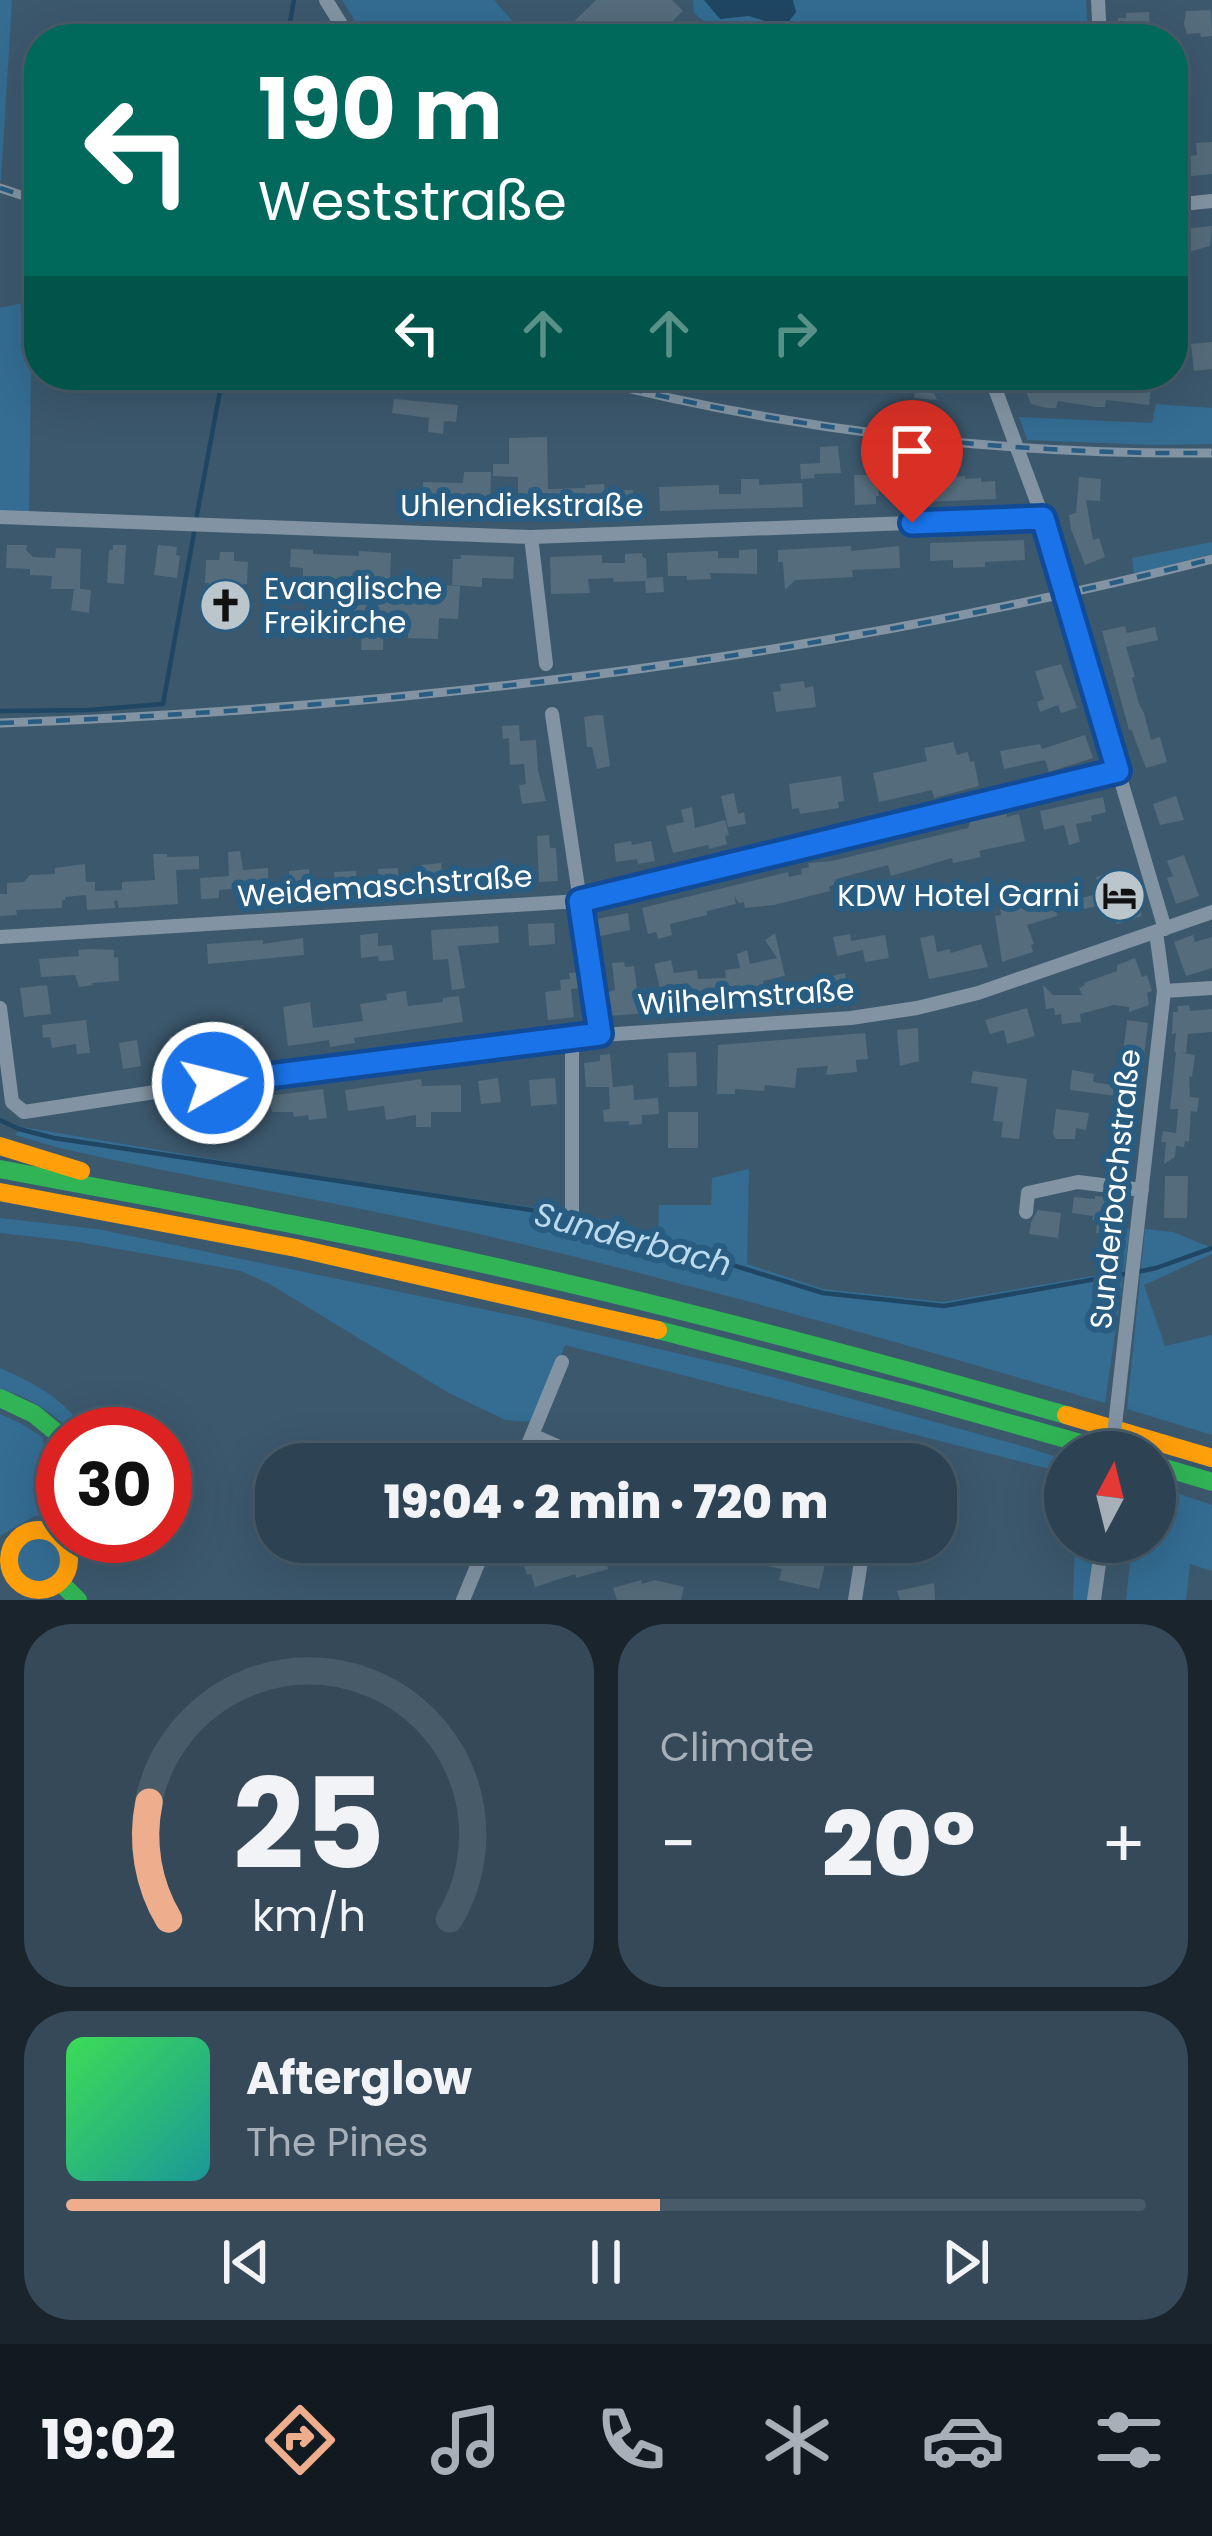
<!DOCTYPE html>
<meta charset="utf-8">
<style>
body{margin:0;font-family:Poppins,sans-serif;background:#354959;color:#f1f3f6;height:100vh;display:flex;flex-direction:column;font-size:45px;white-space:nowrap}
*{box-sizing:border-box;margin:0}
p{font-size:39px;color:#a7b0b8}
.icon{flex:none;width:66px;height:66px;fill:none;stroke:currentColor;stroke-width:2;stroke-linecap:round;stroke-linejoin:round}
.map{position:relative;height:1600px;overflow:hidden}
.side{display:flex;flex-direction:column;gap:24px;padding:24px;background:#19242d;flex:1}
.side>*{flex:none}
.hud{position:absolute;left:24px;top:24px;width:1164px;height:366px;border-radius:48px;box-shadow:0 12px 48px #0002,0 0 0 3px #485b69;background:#00695c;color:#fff;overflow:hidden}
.needle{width:78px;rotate:7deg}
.controls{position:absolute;left:1044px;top:1431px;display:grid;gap:24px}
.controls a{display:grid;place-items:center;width:132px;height:132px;border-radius:50%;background:#2d4252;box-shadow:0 12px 48px #0002,0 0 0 3px #485b69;font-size:60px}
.speed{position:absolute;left:36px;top:1407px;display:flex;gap:24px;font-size:60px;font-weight:700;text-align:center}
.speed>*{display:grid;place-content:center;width:156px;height:156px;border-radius:50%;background:#2d4252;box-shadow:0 12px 48px #0002,0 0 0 3px #485b69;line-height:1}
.speed .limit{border:18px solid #d22;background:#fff;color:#111}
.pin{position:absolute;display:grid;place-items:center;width:102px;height:102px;color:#fff;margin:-123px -51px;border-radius:50% 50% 50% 0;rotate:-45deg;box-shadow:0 0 12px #0007}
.pin .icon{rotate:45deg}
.me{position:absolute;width:132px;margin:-66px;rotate:82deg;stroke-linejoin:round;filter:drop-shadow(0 0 9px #0008)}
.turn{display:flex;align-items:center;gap:42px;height:252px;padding:0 36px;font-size:54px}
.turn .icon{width:156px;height:156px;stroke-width:2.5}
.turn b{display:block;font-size:84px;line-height:102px}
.lanes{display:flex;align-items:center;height:114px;padding:0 36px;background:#0003;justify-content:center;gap:60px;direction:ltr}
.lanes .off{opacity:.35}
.big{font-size:90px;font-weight:800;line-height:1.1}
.side .card{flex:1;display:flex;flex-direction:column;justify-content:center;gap:18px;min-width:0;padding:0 42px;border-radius:48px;background:#354959}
.side .dial{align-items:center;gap:0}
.dial svg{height:312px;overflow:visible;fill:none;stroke:#485b69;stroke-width:7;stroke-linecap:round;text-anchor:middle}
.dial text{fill:#f1f3f6;stroke:none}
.song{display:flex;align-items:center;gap:36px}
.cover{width:144px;height:144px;border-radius:18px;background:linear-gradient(135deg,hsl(130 70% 55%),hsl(180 70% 35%))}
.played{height:12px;border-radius:6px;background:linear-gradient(90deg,#eead8d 55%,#485b69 55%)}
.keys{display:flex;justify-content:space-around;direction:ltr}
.heat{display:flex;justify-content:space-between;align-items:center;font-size:66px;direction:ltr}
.side .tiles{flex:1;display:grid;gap:24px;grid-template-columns:1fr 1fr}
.card:last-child{grid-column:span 2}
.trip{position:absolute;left:255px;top:1443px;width:702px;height:120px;border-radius:48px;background:#2d4252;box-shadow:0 12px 48px #0002,0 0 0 3px #485b69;font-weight:800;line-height:120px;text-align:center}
.dock{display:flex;height:192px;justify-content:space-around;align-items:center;background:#121a21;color:#a7b0b8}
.dock .icon{width:84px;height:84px}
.dock .on{color:#eead8d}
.dock b{font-size:54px;color:#f1f3f6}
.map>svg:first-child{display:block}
.green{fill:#346c92}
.water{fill:#1f4663}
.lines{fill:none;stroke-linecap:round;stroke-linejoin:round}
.stream{stroke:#1f4663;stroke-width:4.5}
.building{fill:#556c7c}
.street{stroke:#8294a3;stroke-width:14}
.fast{stroke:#30b455;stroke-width:18}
.slow{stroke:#ff9f0a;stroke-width:18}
.rail-casing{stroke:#8294a3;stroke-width:9}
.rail{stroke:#285c81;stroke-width:4.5;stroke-dasharray:14;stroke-linecap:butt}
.street-bridge{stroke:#8294a3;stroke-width:14}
.route-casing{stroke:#114b97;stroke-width:30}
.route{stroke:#1a73e8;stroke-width:21}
.labels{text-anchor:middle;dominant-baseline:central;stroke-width:12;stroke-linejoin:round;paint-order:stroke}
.street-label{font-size:30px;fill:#fff;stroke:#285c81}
.poi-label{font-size:30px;fill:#fff;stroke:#285c81;text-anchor:start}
.water-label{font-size:33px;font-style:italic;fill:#bcdaee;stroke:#285c81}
</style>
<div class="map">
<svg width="1212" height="1600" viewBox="0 0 1212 1600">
<rect width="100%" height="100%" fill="#3c586d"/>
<path class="green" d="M0,0H12L1,180H0Z
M342,0H494L528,39H366Z
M693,0H1086L1088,39H726L694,13Z
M32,301L29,513L0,511V308Z
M1156,404L1212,408V444L1153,445L1027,440L1019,417L1152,423Z
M1212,542V554L1134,574L1132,558Z
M22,1127L272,1169L584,1215L658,1234L659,1205H711L712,1178L749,1169L747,1264L823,1289L943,1302L1115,1272L1124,1228L1130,1229L1105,1403C895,1341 684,1281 470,1232C334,1201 196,1179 59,1148L15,1135Z
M0,1218L97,1229L526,1318L740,1368L1029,1448L1065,1460V1473L565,1345L536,1422L505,1420L447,1392L268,1283L241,1271L181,1260L72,1241L0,1233Z
M1145,1229L1173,1232L1212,1248V1254L1144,1285L1165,1346L1212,1335V1435L1127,1409Z
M0,1368C39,1385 63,1399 89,1434H74C52,1412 30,1397 0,1389Z
M0,1414L22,1424L42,1437C50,1469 76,1487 50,1517L35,1516L0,1536Z
M1155,1486L1212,1505V1571L1190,1564L1186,1600H1126L1132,1542H1155Z
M17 1561a22 22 0 1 1 44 0a22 22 0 1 1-44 0Z
M1075,1542H1093L1088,1600H1073Z"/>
<path class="water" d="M704,0H793L796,12L787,24L777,25L749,16L720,19Z"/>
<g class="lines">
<path class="stream" d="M287,39L294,0
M196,520L223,375
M0,711L89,710L163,704L194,533
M0,1120L19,1129L54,1138L577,1217L823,1293L944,1306L1124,1274
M1137,1272L1156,1268L1212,1248"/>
</g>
<path class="building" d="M596,0H672L683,11L654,39H556Z
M1211,10L1212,36L1201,37L1200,33L1187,34L1184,24L1186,11Z
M1149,12L1150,39H1119L1118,18H1126V13Z
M1212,142V174L1173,178V158L1197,155L1196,143Z
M1212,226L1210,246L1189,252L1190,255L1178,257L1175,230Z
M1212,342V369L1194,371L1191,344Z
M917,375H971L970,390L932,388L937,400L914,398Z
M1019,375H1046L1048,382L1079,386L1080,378L1123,384L1124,376L1152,380L1149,405L1106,400L1105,407H1096L1058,401L1056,408H1047L1031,404Z
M394,399L458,405L456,422L444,421L443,434L428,432L429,418L392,413Z
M547,437L548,489L585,488V485L604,484L605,491L633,490L634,511L564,516V508L540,509L541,514H522V509H518V477L493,476V464H509V438Z
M838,446L841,473L814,474L815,478L801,479L800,464L820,463V447Z
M888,466V478H878L879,496H876V504L855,505L854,475H875V467Z
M464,472H491L490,513L481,517L477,513H467V498L440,497V506L422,505L423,482L463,483Z
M965,476V479L981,478V482L995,481L996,499L923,502V483L944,482V477Z
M1079,477L1101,479L1100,501L1086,500L1093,540L1099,538L1105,557L1085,565L1071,529L1069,515L1076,513Z
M741,479H759V485L802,483L803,507L660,511L659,487L719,485V494H741Z
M1024,540L1025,560L985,562V567L953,568V560L930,561V543Z
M7,545H27L26,550L33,557L55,558L56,548L81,549L80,589L91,590L89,613L71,610L74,589H51L52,576L30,575V569L6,568Z
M113,545H126L124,584L107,583L109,550H113Z
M158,545L177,547L176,555L180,556L177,578L154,575Z
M851,546V551L899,546L900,568L852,570L853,577L795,580L785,590L783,562H778V550Z
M291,549L313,550V554L359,556V551L391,553L390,583L460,586L458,619L439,618L438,639L408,638V626L384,625L383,650H361L362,628H342L343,593L316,591V601L302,600L303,568L290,567Z
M757,549V574L710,573L711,579L687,580V576H668L667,553L718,551V558H739V550Z
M220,552H234V561L248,562L247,584H243L241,627L207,625L209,583H205L206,560H219Z
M642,553L643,558H646L647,578L663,577L664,592L646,593L645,581L614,582L613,578L588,579L590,593L551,594L550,557L602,555V563H625V554Z
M461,555L514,557L513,579L482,578V587L452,585L453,559H461Z
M1125,626L1127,633L1155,627L1158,640L1126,647L1135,677L1132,678L1139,704L1144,713L1151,740L1160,737L1167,762L1146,768L1131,729L1129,730L1102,631Z
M1061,664L1077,708L1061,713L1058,705L1040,712L1037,702L1044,699L1035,671Z
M804,681L805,688L813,686L816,707L776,712L773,692L781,691L780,684Z
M596,715H603L610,766L597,769L592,747H587L584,717Z
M519,725L520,741L536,740L538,770L546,801L522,804L519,785L526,784L524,764L510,765L509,738L503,739L502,726Z
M1085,735L1093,758L1049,772L1045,760L1004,769L1000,751L1040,744L1042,749Z
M953,742L957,755L968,752L970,762L974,761L979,786L934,798L932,790L879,802L873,773L927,761L924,748Z
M841,776L844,801L838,802L839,808L800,814L799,808L792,809L789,784Z
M734,793L738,814L744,812L746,824L728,827L721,796Z
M1176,796L1184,820L1160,825L1153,804Z
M1103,797L1106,812L1091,816L1092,821L1076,824L1080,842L1069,845L1064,825L1044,830L1040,811Z
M692,807L695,828L725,820L729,835L725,836L727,844L709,849L708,845L673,853L666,826L684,822L681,810Z
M1007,814V817L1019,814L1025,841L979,851L981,857L953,863L952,858L891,876L888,865L836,879L837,885L829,886L830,891L774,905L745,908L744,902L739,903L734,896L736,904L707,911V915L670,924L672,935L658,939L656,932L648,934L642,908L788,872L789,877L802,874L801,869L809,867L808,863L832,861L968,828L970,822Z
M549,835L550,848H556L558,881L539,882L537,836Z
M631,841L632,845L651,841L655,861L638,864L637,859L616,862L614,844Z
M240,851L243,870L268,868L269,899L243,900L242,888L219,890V898L201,899L200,878L229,876L228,852Z
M153,854H167V857L199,856V869L176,870L178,904L119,908L117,900L114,901L115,908L87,910L86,895L65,897V900H62V908L16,910L17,915L0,916V894H7V883L24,882L30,875L55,874V868L85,864L86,882H95V891L122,890V882L155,880Z
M1184,855L1199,896L1176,904L1167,878L1173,876L1167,861Z
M441,863L443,888L423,889L421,865Z
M398,868L399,891L380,892L378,869Z
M309,869L310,896L290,898L289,871Z
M356,871L358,891L335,895L334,872Z
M1115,871L1120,886L1125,884L1128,891L1133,890L1142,916L1117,924L1110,903L1084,909L1081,898L1101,893L1096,877Z
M1011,892L1013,905L1054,898L1057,916L1027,925L1034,944L1031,945L1033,952L1002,962L995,916L1001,915L998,895Z
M628,913L630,930L600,936L597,919Z
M554,923L555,944L529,946L528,924Z
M498,926L499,943L458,946L465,988L452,990L448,959L433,960L431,930Z
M378,933V946L392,945L394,960L379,961L378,956L361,958L360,935Z
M775,933L785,976L763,981L767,998L672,1006L673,1011L609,1016L605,993L615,990L612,963L624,962L625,967L634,966L637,989L660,988L654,964L671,960L674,973L697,970L698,979L726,978L725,970L740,968L737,954L747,950L750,964L777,958L765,940Z
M850,934L851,941L885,935L889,958L865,962L863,950L837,956L833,937Z
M934,935L937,952L950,949L951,953L981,944L988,967L929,979L920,938Z
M1193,935L1195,942L1212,937V968L1186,976L1174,942Z
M303,938L304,955L208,964L207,944L263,940V944Z
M90,949L114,950V958L118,957L119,981L92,983L93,985L79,987L75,975L41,977L39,959L79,956L78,950Z
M1135,958L1142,977L1147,975L1152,991L1147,993L1149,1005L1129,1012V1007L1114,1005L1080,1014L1081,1022L1062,1024L1061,1014L1055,1015L1054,1008L1046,1009L1043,985L1053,995H1082L1079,988L1085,985L1084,983L1117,971V965Z
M579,972L582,988L571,989L574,1017L548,1020L545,992L561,990L560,980L570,979L569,973Z
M845,973L850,1000L826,1004L821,978Z
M47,985L51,1014L24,1017L20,988Z
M406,991L408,1006L443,1002V998L459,996L463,1022L354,1038L355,1043L330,1047L329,1040L288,1046L283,1007L310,1002L313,1028L363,1021L360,1004L387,1000L386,994Z
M1189,1005L1190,1011L1212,1009V1032L1188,1034L1186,1053L1174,1052L1176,1033L1172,1034L1173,1012H1178V1006Z
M1027,1008L1035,1036L1007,1044L1004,1030L990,1034L985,1020Z
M86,1020L90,1053L77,1054L76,1044L52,1048L50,1037L43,1038L42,1025Z
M1127,1020L1148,1023L1144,1056L1123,1053Z
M243,1025L248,1052L229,1055L224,1028Z
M918,1028L919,1061L900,1066L897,1030Z
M196,1031L201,1065L175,1069L169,1037Z
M865,1033L868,1059L856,1060L857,1072L826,1075L828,1066L797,1068L795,1088L765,1085L764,1091L735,1089V1094H717L718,1045Z
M137,1040L141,1066L123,1069L119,1043Z
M696,1052L697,1086L669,1087L668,1053Z
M1176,1052L1195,1055L1192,1077L1189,1076L1190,1097L1199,1098L1197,1112L1191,1111L1189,1142L1185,1141L1184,1147L1176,1146L1175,1157L1164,1164L1166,1142H1161L1163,1131L1176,1133L1178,1109H1170Z
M610,1054L613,1087L633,1085L634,1100L658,1098L659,1114L642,1115V1124L629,1125V1121L604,1122L603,1110L610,1109L609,1087H586L584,1063L600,1061V1055Z
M1072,1070L1094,1074L1093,1082L1126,1087L1125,1097L1070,1090Z
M973,1071L1027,1079L1019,1139L1001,1137L1003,1122L993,1121L998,1087L971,1083Z
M498,1078L501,1102L481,1104L478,1081Z
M555,1078L557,1104L531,1106L529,1080Z
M421,1079L422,1086L461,1085V1112H431V1127H416V1115L386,1120L384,1106L348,1111L345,1090Z
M323,1089L327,1118L309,1120L308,1115L294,1117L293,1112H272L269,1096Z
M1056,1109L1089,1113L1086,1130L1076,1128L1075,1139H1056L1053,1134Z
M668,1112H698V1148H668Z
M1165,1176H1188L1187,1218H1164Z
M1095,1196L1117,1198L1113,1234L1096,1233L1097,1220H1092L1093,1216L1072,1213L1074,1197L1095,1199Z
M1038,1210L1061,1213L1058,1238L1029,1234L1031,1222Z
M521,1542H644L647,1552L607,1564L608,1569L576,1578L575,1574L535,1587L531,1574L527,1575L518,1547L522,1546Z
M773,1547L826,1560L819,1589L779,1580L782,1569L768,1566Z
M641,1580L642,1584L655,1580L684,1587L681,1600H617L613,1588Z
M934,1583L935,1600H900L897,1591Z"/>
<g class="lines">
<path class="street" d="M326,0L350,39
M1098,0L1100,39
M1173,205L1212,201
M990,375L1043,518L1165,929
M0,517L531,537L1043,518
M531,537L546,664
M552,714L600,1034
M0,937L580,901L1118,771
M1164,991L1212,988
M0,1008L12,1102L24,1112L260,1076L572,1037L851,1018L917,1008L978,993L1212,912
M572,1212V1037
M1026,1212L1028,1193L1078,1182L1142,1190
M1120,1381L1164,991L1156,932
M532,1435L597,1464
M520,1464L562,1362
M463,1600L487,1542
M855,1600L864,1542
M1094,1600L1102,1542"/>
<path class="fast" d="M0,1169C158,1199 317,1227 474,1262C673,1306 870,1359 1066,1415
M658,1330L917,1397L1112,1452
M0,1398L34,1414L63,1438
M1155,1465L1212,1482
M60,1582L78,1600"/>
<path class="slow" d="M0,1146L81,1171
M0,1192L296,1248L658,1330
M1066,1415L1212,1458
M9 1560a30 30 0 1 1 60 0a30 30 0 1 1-60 0Z"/>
<defs>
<path id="rail" d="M0,188L39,201
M574,375C781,429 998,455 1212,453
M0,723C408,708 815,659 1212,559"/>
</defs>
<use href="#rail" class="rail-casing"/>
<use href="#rail" class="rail"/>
<path class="street-bridge" d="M1112,1452L1120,1381"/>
</g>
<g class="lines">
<defs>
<path id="route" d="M213,1083L600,1034L580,901L1118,771L1043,518L912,523"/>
</defs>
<use href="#route" class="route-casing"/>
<use href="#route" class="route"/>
</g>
<defs>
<symbol id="church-disc" viewBox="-11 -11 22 22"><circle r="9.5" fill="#bbc5cc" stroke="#285c81"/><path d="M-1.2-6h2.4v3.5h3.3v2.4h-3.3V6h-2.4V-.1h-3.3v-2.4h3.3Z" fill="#111"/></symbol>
<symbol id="hotel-disc" viewBox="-11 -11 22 22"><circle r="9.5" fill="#bbc5cc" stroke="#285c81"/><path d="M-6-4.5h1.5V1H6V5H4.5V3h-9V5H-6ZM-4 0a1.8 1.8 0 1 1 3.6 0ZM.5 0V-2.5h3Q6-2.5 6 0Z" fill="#111"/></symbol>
</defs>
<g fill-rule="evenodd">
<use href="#church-disc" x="196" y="576" width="59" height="59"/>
<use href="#hotel-disc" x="1090" y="866" width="59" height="59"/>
</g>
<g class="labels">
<g class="street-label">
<text x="522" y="505">Uhlendiekstraße</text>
<text transform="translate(385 886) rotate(-4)">Weidemaschstraße</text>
<text transform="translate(746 997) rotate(-4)">Wilhelmstraße</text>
<text transform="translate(1115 1189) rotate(-84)">Sunderbachstraße</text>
</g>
<g class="poi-label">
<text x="264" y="588">Evanglische<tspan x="264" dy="34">Freikirche</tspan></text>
<text x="1080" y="895" text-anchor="end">KDW Hotel Garni</text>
</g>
<g class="water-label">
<text transform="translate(633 1239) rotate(15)">Sunderbach</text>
</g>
</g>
</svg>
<div class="controls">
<a><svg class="needle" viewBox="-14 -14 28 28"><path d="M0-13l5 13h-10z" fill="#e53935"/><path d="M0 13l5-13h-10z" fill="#a7b0b8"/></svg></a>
</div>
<div class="speed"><div class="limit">30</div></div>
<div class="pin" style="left:912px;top:523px;background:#d93025"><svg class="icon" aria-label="arrive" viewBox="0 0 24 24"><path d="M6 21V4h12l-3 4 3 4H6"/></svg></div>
<svg class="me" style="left:213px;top:1083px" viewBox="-20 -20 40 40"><circle r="17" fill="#1a73e8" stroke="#fff" stroke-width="3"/><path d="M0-11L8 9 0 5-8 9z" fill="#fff"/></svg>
<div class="trip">19:04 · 2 min · 720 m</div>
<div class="hud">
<div class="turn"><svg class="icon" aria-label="left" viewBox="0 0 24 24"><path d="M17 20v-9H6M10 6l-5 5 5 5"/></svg><div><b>190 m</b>Weststraße</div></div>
<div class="lanes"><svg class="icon" aria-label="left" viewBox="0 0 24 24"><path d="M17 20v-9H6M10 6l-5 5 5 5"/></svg><svg class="icon off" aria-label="ahead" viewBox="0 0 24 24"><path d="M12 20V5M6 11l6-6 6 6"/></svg><svg class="icon off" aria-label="ahead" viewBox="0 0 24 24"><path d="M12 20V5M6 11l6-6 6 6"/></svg><svg class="icon off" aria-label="right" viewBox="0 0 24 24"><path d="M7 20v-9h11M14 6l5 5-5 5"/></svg></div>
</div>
</div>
<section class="side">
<div class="tiles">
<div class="card dial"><svg viewBox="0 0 100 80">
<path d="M14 69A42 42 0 1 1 86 69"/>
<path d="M14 69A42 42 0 0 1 9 39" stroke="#eead8d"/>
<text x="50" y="56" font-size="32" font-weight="700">25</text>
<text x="50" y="72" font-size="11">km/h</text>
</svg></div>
<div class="card"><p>Climate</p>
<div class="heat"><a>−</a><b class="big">20°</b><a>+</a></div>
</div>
<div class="card">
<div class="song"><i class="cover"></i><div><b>Afterglow</b><p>The Pines</p></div></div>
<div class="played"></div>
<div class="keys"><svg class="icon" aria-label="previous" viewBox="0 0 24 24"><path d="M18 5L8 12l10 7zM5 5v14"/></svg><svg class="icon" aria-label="pause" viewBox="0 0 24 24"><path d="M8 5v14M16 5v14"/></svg><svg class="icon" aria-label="next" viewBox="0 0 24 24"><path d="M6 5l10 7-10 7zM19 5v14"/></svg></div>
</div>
</div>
</section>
<nav class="dock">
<b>19:02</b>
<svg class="icon on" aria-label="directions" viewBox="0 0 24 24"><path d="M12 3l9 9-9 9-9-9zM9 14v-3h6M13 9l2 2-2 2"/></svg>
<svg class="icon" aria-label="music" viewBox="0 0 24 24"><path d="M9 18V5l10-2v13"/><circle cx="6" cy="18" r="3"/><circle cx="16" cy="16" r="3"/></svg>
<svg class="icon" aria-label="phone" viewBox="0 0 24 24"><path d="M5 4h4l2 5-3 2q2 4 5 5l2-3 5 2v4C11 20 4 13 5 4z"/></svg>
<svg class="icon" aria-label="climate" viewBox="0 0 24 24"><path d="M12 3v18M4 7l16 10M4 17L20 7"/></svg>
<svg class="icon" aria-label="car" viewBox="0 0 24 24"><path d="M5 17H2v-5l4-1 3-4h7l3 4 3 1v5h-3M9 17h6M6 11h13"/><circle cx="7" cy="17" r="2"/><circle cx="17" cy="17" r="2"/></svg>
<svg class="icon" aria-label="filters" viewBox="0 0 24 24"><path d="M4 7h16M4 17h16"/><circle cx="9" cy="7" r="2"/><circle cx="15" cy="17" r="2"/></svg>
</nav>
